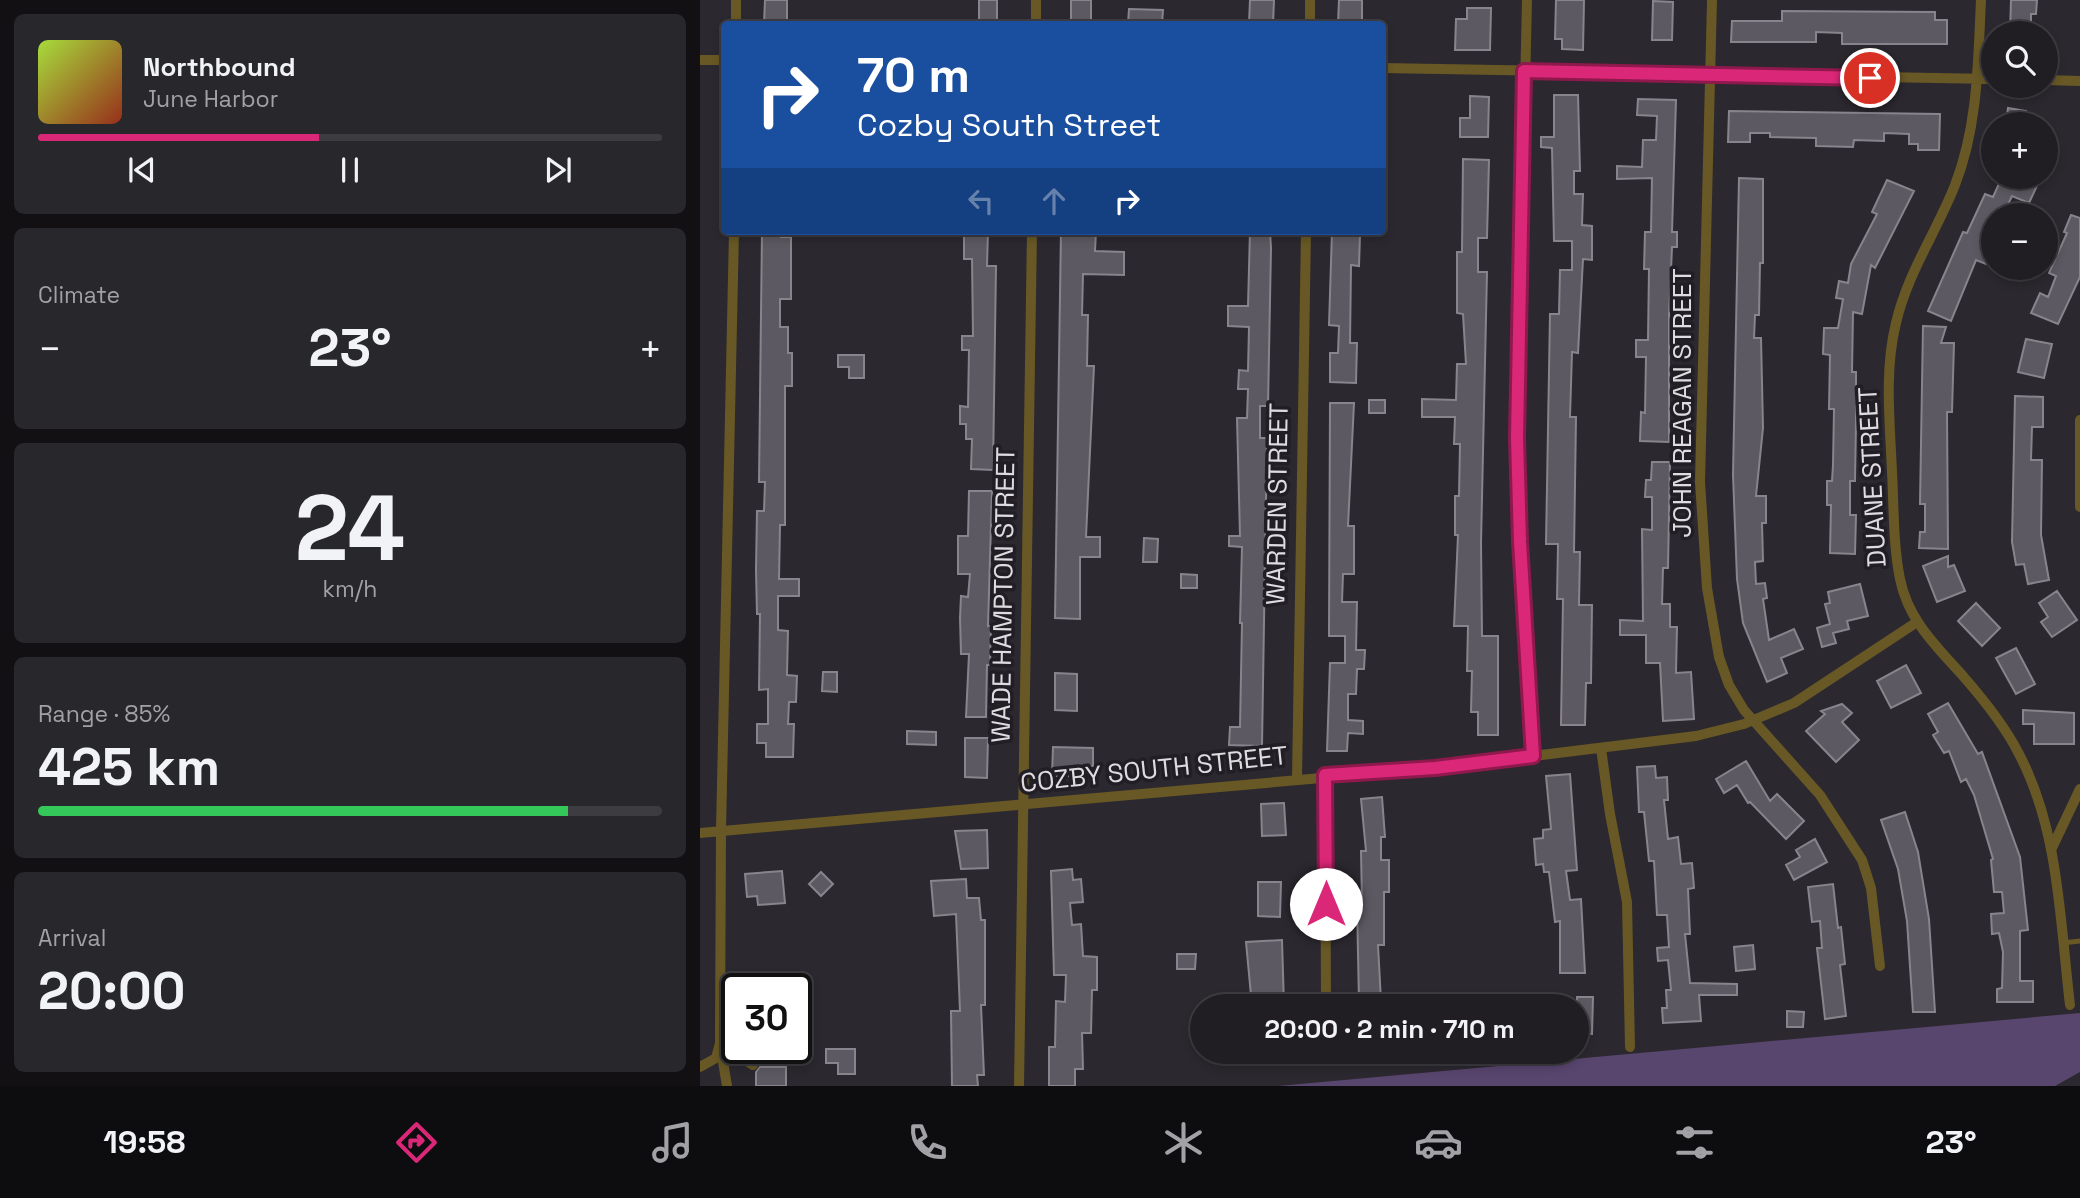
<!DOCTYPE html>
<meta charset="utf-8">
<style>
body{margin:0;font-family:"Space Grotesk",sans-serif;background:#28272b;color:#f1f3f6;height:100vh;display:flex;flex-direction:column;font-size:26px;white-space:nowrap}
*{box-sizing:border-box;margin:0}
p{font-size:23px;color:#a2a2a6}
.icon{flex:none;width:38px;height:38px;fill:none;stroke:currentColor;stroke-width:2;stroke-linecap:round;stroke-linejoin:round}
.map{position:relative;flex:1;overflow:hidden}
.sheet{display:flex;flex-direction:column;gap:14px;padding:14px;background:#121013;width:700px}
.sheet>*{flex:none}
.banner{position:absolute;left:21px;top:21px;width:665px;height:214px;border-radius:7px;box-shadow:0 4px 10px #0003,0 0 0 2px #3d3c41;background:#1a4fa0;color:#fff;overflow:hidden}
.fabs{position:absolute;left:1281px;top:21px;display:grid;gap:14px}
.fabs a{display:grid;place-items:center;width:77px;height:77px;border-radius:50%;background:#201e23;box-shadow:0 4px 10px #0003,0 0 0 2px #3d3c41;font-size:35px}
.speed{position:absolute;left:21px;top:973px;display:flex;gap:14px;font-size:35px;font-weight:700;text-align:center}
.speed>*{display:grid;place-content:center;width:91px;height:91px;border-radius:50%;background:#201e23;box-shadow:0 4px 10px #0003,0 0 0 2px #3d3c41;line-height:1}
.speed .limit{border:4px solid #111;border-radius:10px;background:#fff;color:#111}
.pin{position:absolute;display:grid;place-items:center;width:60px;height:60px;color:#fff;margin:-30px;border:4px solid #fff;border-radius:50%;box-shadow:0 2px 7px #0007}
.me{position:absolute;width:77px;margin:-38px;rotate:0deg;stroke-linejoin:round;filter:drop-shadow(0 0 5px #0008)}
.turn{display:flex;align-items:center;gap:24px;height:147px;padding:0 21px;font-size:32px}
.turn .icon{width:91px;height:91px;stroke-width:2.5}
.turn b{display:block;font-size:49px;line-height:60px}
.lanes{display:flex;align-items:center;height:66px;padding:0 21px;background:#0003;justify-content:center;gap:35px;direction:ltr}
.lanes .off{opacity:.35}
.big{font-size:52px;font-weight:700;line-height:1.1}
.sheet .widget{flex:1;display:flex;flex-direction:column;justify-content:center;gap:10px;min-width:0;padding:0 24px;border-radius:10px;background:#28272b}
.sheet .dial{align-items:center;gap:0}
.dial b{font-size:91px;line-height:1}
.song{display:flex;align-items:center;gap:21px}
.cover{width:84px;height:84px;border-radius:10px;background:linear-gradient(135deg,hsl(80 70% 55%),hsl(10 70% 35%))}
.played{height:7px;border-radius:4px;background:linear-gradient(90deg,#db2777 45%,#3d3c41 45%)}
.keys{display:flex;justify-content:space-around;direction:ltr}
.heat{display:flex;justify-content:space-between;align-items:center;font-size:38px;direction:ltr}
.charge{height:10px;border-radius:5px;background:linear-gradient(90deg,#34c759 85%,#3d3c41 0)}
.trip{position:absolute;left:490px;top:994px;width:399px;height:70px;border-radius:35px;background:#201e23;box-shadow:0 4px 10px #0003,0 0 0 2px #3d3c41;font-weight:700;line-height:70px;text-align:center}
.menu{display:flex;height:112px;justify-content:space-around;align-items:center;background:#0d0c0e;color:#a2a2a6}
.menu .icon{width:49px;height:49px}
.menu .current{color:#db2777}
.menu b{font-size:32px;color:#f1f3f6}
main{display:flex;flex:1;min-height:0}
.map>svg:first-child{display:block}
.green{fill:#59466f}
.building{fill:#5d5962;stroke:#88848d;stroke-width:2}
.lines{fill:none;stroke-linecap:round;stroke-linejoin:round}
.service{stroke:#685825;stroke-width:5}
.minor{stroke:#685825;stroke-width:10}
.route-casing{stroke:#8e194d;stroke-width:18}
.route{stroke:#db2777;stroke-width:12}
.labels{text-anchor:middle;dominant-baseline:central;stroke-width:7;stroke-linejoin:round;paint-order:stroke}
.street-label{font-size:26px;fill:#dedce1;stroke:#211e25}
</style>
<main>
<section class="sheet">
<div class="widget">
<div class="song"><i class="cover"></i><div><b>Northbound</b><p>June Harbor</p></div></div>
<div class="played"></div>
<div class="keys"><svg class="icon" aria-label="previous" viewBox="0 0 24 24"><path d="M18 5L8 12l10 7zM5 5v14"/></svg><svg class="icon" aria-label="pause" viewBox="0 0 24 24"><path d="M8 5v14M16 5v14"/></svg><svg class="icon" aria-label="next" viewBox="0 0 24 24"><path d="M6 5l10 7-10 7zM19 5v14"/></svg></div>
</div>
<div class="widget"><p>Climate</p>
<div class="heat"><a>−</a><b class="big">23°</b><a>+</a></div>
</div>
<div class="widget dial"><b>24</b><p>km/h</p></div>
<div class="widget"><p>Range · 85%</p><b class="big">425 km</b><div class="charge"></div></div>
<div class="widget"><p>Arrival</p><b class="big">20:00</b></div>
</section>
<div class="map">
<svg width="1380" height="1086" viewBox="0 0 1380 1086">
<rect width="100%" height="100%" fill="#2b282f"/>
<path class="green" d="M1380,1013V1072L1355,1086H578Z"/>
<path class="building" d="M65,0H87V24H64Z
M279,0H297V24H279Z
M371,0H391V24H371Z
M550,0H574L573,24H549Z
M639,0H662V24H638Z
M856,0H884L883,50L862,49V39H855Z
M1311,0H1337L1336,14H1331V33H1310Z
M953,1L973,2L972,40H952Z
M767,8H791L790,50H755L756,19H767Z
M429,9L463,10L462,24H428Z
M1082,11L1235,12V20H1247V44H1142V33L1116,32V42H1031L1032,21H1082Z
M854,95H878L880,171H874V194H883L882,225L892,226V260L883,259L878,353L872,352L870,417H876L874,552H880L879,605H892L891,683H886L885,725H861L863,599H857L858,544H846L850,314H859L860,270H872V241H854L852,148L841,147V137H854Z
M770,96L789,97L788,137H760V118H770Z
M938,99L976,100L972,232H977V247H972L969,315V442L940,441L941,412L945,413L946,357H936V340H948L949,269H944L945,232H951L952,178L917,179V166L942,167L943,140H956L957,116L937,115Z
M1308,108L1326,111L1323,124H1306Z
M1029,111L1240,114L1239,150H1218V144H1209V134L1184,133V141L1154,140L1153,147L1116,146V138L1070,137V133H1050V142H1028Z
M763,159L789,160L787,238H778V272H787L781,543L782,636H798V735H778V712H771L772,671H767L768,626H754L758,535H755V496H759L760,444H754L755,417H722V399L756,400L757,364H766L763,314L757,313V252H762Z
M1302,177H1341L1329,203L1312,196L1303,215H1293V247L1286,264L1276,260L1251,321L1228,311L1263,232L1267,233L1285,194L1293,197Z
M1039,178L1063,179V263H1060L1059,315H1055L1054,338H1061L1063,428L1056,496H1066V523H1062L1063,561L1055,562L1056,584L1065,583L1067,598L1063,599L1069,640L1094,629L1103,649L1081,658L1087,673L1067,682L1043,623L1037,579L1033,475Z
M1187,180L1214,191L1175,268L1171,265L1162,314L1153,312L1152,372H1156V422L1155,481H1150V515H1156L1155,554L1130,553L1131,505H1127V481H1132L1133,465L1134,409H1129L1130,355L1123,354L1124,328H1138L1143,299L1136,298L1139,281L1148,283L1151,264L1177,214L1172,212Z
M1371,215L1380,218V277L1358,324L1331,313L1340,293L1348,297L1356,276L1349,273L1367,233L1364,232Z
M62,231H81V237H91V299H80V327H88V353H92V386H85V525H80L79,579H99V596H78V630L88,631L87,675L97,676L96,702H89L88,724H94L93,757H66V743H57V724H68V689L59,690L60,614H57L56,570L57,511H64L65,482H59Z
M264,231H288L287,266H296L293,470L271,469L272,439H266V424H260V406L268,407L269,350H262V336H273L272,259H264Z
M361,231H396L395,251L424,252V275L383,274L382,315H388L387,366H394L386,537H400V557H380V619L355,618Z
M550,231H570L571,248L568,406H560V438H567L562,746L529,745L530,727H540L542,623H540L542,547L529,546V536H540L537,418H547L548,389H538L539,370L548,371L549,327L528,326V306H548Z
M632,231H651V235H660L659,266L651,265L650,343H657L656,383L630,382V353H638L639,326L629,325Z
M1223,326L1246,327L1241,343H1254L1252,412H1247L1248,549L1219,548L1220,532H1225V504H1220Z
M1326,339L1352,344L1344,378L1318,372Z
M138,355H164V378H149V367H138Z
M1315,396L1343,397V427H1332L1331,460H1342L1341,535L1349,580L1328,584L1324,564L1316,565L1312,542Z
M669,400H685V413H669Z
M630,403H654L648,526H654V574H643L642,602H657L656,650H665L664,669H657L656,694H648V720L663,721V734L648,733L647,751H627L630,663H645V636H629Z
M952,462H970L968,568H963L962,604H970V627H977L976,673L991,672L994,719L963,721L960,663H946V635H920V620L943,621L942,529L952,530V497H945L946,480H951Z
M269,491H292L288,626H291L290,665H287L286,717H266L269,654H261L260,618L261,596L268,597L270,574H258V536H268Z
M444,538L458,539L457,562H443Z
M1248,556V567L1254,565L1265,591L1237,602L1223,566Z
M481,574L497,575V588H481Z
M1160,584L1168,616L1147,621L1149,629L1133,633L1136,643L1122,647L1117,628L1130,624L1125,604L1130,603L1128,592Z
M1357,591L1377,620L1352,637L1341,622L1348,617L1339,603Z
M1276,603L1300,628L1282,646L1258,621Z
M1316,648L1335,684L1316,694L1296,658Z
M1206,665L1221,693L1191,708L1177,681Z
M123,672H137V692L122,691Z
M355,673L377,674V711L355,710Z
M1248,703L1278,754L1282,752L1320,857L1328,930L1320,931V981H1333V1002H1297V989L1302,988L1303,952L1299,933L1292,934L1291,914L1304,913L1302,892H1294L1291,860L1293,859L1274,795L1266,779L1261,782L1249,751L1244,753L1233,735L1238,732L1228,714Z
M1142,704L1152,713L1142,722L1159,740L1136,762L1106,731L1125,714L1121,711Z
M1323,710L1374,713V744H1334V724H1323Z
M207,731L236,732V745L207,744Z
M265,738H288L287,778L265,777Z
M353,747L393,748V766H378V776H352Z
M1046,761L1070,801L1077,794L1104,821L1086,839L1050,802L1048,803L1037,785L1024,793L1016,779Z
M955,766L956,778L967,777L968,800H964L968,839L978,837L981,864L992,863L994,888L988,889L990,934H985L990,983L1037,984V995H999L1001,1021L963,1023L962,1008H967L966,990H971L968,960L958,961L957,948L969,947L967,915H957L954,861H949L944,812H939L937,767Z
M870,774L877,870L866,871L870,900L881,899L885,973H860V921L855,922L849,872H844L843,864L836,865L834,839L843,838V830L851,829L846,776Z
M682,797L685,837H681V860H689V892H684V945H678L681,1001L659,1002L657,904H662L661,851H666L661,799Z
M584,803L586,835L562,836L561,804Z
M1205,812L1218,852L1229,919L1235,1012H1213L1207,921L1198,869L1181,820Z
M287,830L288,868L261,869L255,831Z
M1115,839L1127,862L1094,880L1086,865L1100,857L1096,850Z
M372,869L373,880L381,879L383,902L370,903L372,925L381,924L383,956L397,957V990H392L391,1033H382L383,1069H375V1086H349V1047H355L356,1001L365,1002L366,975H354L351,871Z
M82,871L85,903L58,905L57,896L47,897L45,874Z
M121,872L133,884L121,896L109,884Z
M266,879L267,898H279L281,920H285V1005H281L284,1075H277L278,1086H252L251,1011H260L256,914L234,916L231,881Z
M558,882H581L580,917L558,916Z
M1133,884L1138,928L1141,927L1145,964L1140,965L1146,1016L1125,1019L1117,948H1122L1120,921L1112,922L1108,887Z
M582,940L584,1006H552L546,942Z
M1053,945L1055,969L1036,971L1034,947Z
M477,954H496L495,969H477Z
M877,997H893L892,1034L877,1033Z
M1087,1011L1104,1012L1103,1027H1087Z
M126,1049H155V1074H138V1063H126Z
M562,1052H594L595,1063L563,1065Z
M60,1067H86V1086H56V1072Z"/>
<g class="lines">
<path class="service" d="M1362,943L1380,941"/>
<path class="minor" d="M827,0L817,438L820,542L833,756
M1012,0L1000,482L1007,588L1019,657L1029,685L1044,710L1120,795L1162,860L1171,888L1180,966
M1281,0C1278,62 1278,126 1255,185C1237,231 1207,274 1196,323C1184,371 1190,423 1192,472C1194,508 1193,544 1200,579C1208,620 1237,647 1263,676C1284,700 1305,726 1319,754C1359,830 1360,921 1370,1005
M36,24V0
M336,24V0
M610,24V0
M0,60H24
M682,68L1293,79
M1346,80L1380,81
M1380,420V507
M901,748L910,814L927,902L930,1047
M625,775L626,1006
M597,778L606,231
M0,833L735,768L996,736L1044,724L1094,703L1217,622
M1351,850L1380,789
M626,1052V1060
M0,1067L16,1058L20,1043L53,1065
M27,1086L20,1043L21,830L34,231
M319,1086L332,231"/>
</g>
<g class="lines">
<defs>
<path id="route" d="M626,904L625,775L735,768L833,756L820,542L817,438L824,71L1170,78"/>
</defs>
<use href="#route" class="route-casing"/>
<use href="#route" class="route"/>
</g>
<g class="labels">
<g class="street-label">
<text transform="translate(982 403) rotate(-90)">JOHN REAGAN STREET</text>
<text transform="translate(1172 477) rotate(-93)">DUANE STREET</text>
<text transform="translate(577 504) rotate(-89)">WARDEN STREET</text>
<text transform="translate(303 595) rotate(-89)">WADE HAMPTON STREET</text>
<text transform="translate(454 769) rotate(-6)">COZBY SOUTH STREET</text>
</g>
</g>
</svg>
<div class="fabs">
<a><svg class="icon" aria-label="search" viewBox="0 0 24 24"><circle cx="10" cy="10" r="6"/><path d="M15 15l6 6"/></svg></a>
<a>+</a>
<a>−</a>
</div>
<div class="speed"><div class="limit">30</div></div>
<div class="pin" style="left:1170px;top:78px;background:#d93025"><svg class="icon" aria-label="arrive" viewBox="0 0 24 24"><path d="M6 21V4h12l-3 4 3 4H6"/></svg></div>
<svg class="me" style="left:626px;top:904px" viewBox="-20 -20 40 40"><circle r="19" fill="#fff"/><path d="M0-13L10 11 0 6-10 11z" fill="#db2777"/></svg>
<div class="trip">20:00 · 2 min · 710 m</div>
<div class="banner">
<div class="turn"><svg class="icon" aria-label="right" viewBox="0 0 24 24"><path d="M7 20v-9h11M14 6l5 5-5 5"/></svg><div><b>70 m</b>Cozby South Street</div></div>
<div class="lanes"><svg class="icon off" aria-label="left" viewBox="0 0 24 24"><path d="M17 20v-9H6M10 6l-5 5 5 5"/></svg><svg class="icon off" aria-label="ahead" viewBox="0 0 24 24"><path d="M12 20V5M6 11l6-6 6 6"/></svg><svg class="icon" aria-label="right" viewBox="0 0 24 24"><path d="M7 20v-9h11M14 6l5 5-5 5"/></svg></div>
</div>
</div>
</main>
<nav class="menu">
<b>19:58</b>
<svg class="icon current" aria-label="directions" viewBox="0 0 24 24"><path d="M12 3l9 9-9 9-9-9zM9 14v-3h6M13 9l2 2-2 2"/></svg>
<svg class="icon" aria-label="music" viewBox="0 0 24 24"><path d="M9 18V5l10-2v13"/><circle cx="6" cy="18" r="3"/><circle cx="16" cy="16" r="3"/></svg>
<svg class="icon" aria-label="phone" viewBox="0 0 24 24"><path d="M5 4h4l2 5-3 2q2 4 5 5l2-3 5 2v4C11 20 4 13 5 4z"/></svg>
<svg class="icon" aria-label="climate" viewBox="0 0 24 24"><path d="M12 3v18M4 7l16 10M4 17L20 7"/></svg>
<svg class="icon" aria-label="car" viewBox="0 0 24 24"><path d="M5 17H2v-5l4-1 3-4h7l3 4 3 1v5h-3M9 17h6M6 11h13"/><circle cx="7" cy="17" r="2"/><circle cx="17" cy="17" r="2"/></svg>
<svg class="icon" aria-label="filters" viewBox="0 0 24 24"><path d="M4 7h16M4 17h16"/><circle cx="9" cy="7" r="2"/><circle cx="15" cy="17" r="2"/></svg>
<b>23°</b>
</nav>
